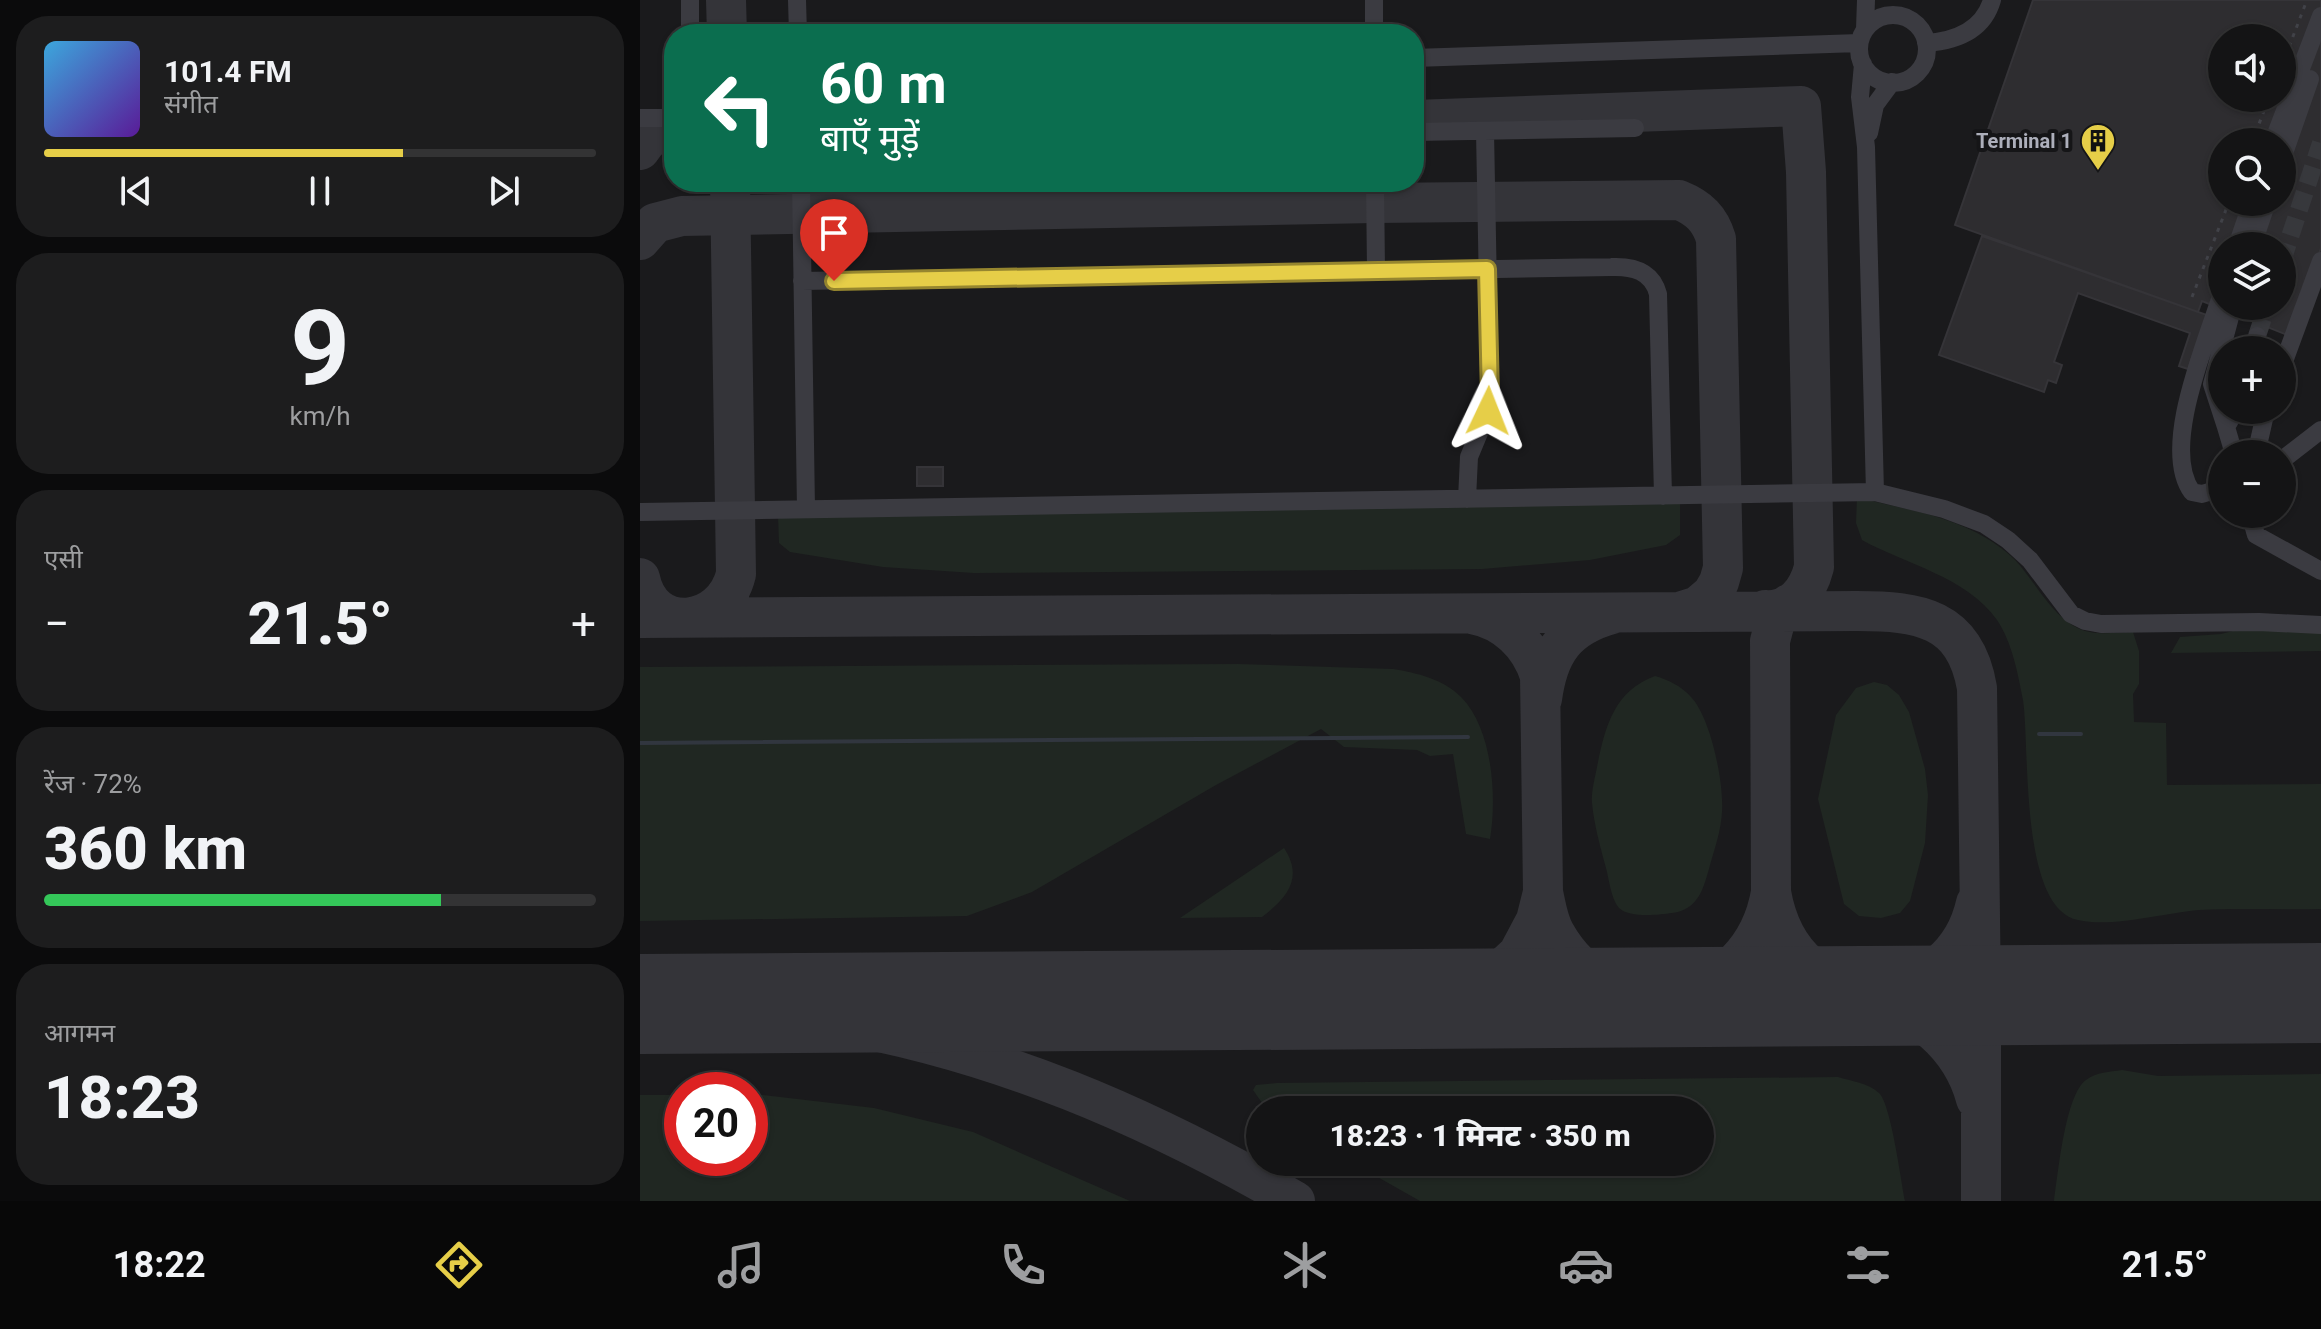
<!DOCTYPE html>
<html lang="hi">
<meta charset="utf-8">
<style>
body{margin:0;font-family:Roboto,"Noto Sans Devanagari",sans-serif;background:#1d1d1e;color:#f1f3f6;height:100vh;display:flex;flex-direction:column;font-size:30px;white-space:nowrap}
*{box-sizing:border-box;margin:0}
p{font-size:26px;color:#9d9ea0}
.icon{flex:none;width:44px;height:44px;fill:none;stroke:currentColor;stroke-width:2;stroke-linecap:round;stroke-linejoin:round}
.map{position:relative;flex:1;overflow:hidden}
.side{display:flex;flex-direction:column;gap:16px;padding:16px;background:#0b0b0c;width:640px}
.side>*{flex:none}
.banner{position:absolute;left:24px;top:24px;width:760px;height:168px;border-radius:32px;box-shadow:0 2px 6px #0004,0 0 0 2px #333334;background:#0b6e4f;color:#fff;overflow:hidden}
.fabs{position:absolute;left:1568px;top:24px;display:grid;gap:16px}
.fabs a{display:grid;place-items:center;width:88px;height:88px;border-radius:50%;background:#141415;box-shadow:0 2px 6px #0004,0 0 0 2px #333334;font-size:40px}
.speed{position:absolute;left:24px;top:1072px;display:flex;gap:16px;font-size:40px;font-weight:700;text-align:center}
.speed>*{display:grid;place-content:center;width:104px;height:104px;border-radius:50%;background:#141415;box-shadow:0 2px 6px #0004,0 0 0 2px #333334;line-height:1}
.speed .limit{border:12px solid #d22;background:#fff;color:#111}
.pin{position:absolute;display:grid;place-items:center;width:68px;height:68px;color:#fff;margin:-82px -34px;border-radius:50% 50% 50% 0;rotate:-45deg;box-shadow:0 0 8px #0007}
.pin .icon{rotate:45deg}
.me{position:absolute;width:88px;margin:-44px;rotate:2deg;stroke-linejoin:round;filter:drop-shadow(0 0 6px #0008)}
.turn{display:flex;align-items:center;gap:28px;height:168px;padding:0 24px;font-size:36px}
.turn .icon{width:104px;height:104px;stroke-width:2.5}
.turn b{display:block;font-size:56px;line-height:68px}
.big{font-size:60px;font-weight:800;line-height:1.1}
.side .card{flex:1;display:flex;flex-direction:column;justify-content:center;gap:12px;min-width:0;padding:0 28px;border-radius:32px;background:#1d1d1e}
.side .dial{align-items:center;gap:0}
.dial b{font-size:104px;line-height:1}
.song{display:flex;align-items:center;gap:24px}
.cover{width:96px;height:96px;border-radius:12px;background:linear-gradient(135deg,hsl(200 70% 55%),hsl(270 70% 35%))}
.played{height:8px;border-radius:4px;background:linear-gradient(90deg,#e6ce48 65%,#333334 65%)}
.keys{display:flex;justify-content:space-around;direction:ltr}
.heat{display:flex;justify-content:space-between;align-items:center;font-size:44px;direction:ltr}
.charge{height:12px;border-radius:6px;background:linear-gradient(90deg,#34c759 72%,#333334 0)}
.trip{position:absolute;left:606px;top:1096px;width:468px;height:80px;border-radius:40px;background:#141415;box-shadow:0 2px 6px #0004,0 0 0 2px #333334;font-weight:800;line-height:80px;text-align:center}
.tabs{display:flex;height:128px;justify-content:space-around;align-items:center;background:#080808;color:#9d9ea0}
.tabs .icon{width:56px;height:56px}
.tabs .on{color:#e6ce48}
.tabs b{font-size:36px;color:#f1f3f6}
main{display:flex;flex:1;min-height:0}
.map>svg:first-child{display:block}
.green{fill:#202722}
.lines{fill:none;stroke-linecap:round;stroke-linejoin:round}
.stream{stroke:#31363f;stroke-width:4}
.taxiway{stroke:#343439;stroke-width:40}
.runway{stroke:#343439;stroke-width:100}
.building{fill:#2e2d30;stroke:#353438;stroke-width:2;fill-rule:evenodd}
.minor-tunnel{stroke:#37383c;stroke-width:18;stroke-dasharray:18 9;stroke-linecap:butt}
.path{stroke:#414248;stroke-width:3;stroke-dasharray:4 6;stroke-linecap:butt}
.minor{stroke:#3b3b41;stroke-width:18}
.route-casing{stroke:#96862f;stroke-width:20}
.route{stroke:#e6ce48;stroke-width:14}
.labels{text-anchor:middle;dominant-baseline:central;stroke-width:8;stroke-linejoin:round;paint-order:stroke}
.poi-label{font-size:20px;font-weight:bold;fill:#adafbb;stroke:#151517;text-anchor:end}
</style>
<main>
<section class="side">
<div class="card">
<div class="song"><i class="cover"></i><div><b>101.4 FM</b><p>संगीत</p></div></div>
<div class="played"></div>
<div class="keys"><svg class="icon" aria-label="previous" viewBox="0 0 24 24"><path d="M18 5L8 12l10 7zM5 5v14"/></svg><svg class="icon" aria-label="pause" viewBox="0 0 24 24"><path d="M8 5v14M16 5v14"/></svg><svg class="icon" aria-label="next" viewBox="0 0 24 24"><path d="M6 5l10 7-10 7zM19 5v14"/></svg></div>
</div>
<div class="card dial"><b>9</b><p>km/h</p></div>
<div class="card"><p>एसी</p>
<div class="heat"><a>−</a><b class="big">21.5°</b><a>+</a></div>
</div>
<div class="card"><p>रेंज · 72%</p><b class="big">360 km</b><div class="charge"></div></div>
<div class="card"><p>आगमन</p><b class="big">18:23</b></div>
</section>
<div class="map">
<svg width="1681" height="1201" viewBox="0 0 1681 1201">
<rect width="100%" height="100%" fill="#1a1a1c"/>
<path class="green" d="M1217,497C1260,509 1307,514 1346,538C1356,544 1367,552 1375,560C1397,583 1416,626 1450,632C1464,635 1479,632 1493,632L1499,651V684L1493,694L1494,722L1526,723L1527,785L1681,784V909C1641,910 1599,908 1559,910C1524,913 1471,928 1438,920C1379,908 1390,747 1383,700C1378,674 1372,642 1357,620C1327,577 1265,564 1222,540L1216,523Z
M1040,500V535L1026,545L950,560L842,569L334,573L243,567L150,552L139,543L138,515Z
M1597,630L1681,632V651L1531,653L1540,637L1581,634Z
M598,664L753,669C777,673 803,679 821,697C853,729 857,798 850,839L826,834L813,754L790,756L777,750L704,747L681,729L576,785L392,892L327,916L0,921V667Z
M1015,676C1029,680 1041,686 1051,697C1071,718 1084,783 1082,812C1081,830 1075,848 1070,865C1064,887 1059,910 1032,913C1019,915 989,918 979,908C971,899 969,879 966,868C960,846 954,824 952,803C951,791 955,778 957,767C965,727 974,691 1015,676Z
M1234,682L1247,685L1259,695L1269,712L1285,769L1288,795L1285,843L1270,901L1260,913L1241,918L1219,916L1204,904L1178,799L1196,715L1216,688Z
M644,848C664,878 647,898 622,917L540,918Z
M1482,1070L1518,1076L1681,1074V1201H1414C1418,1175 1425,1095 1446,1080C1457,1072 1469,1072 1482,1070Z
M1198,1077C1211,1081 1228,1083 1239,1093C1251,1104 1261,1181 1265,1201H780L711,1162H1060V1110H627L613,1090L616,1085L637,1083Z
M0,1095H42V1158H110V1095H123L234,1108L333,1132L490,1201H0Z"/>
<g class="lines">
<path class="stream" d="M1399,734H1441
M0,743L828,737"/>
<path class="taxiway" d="M86,0L87,34
M774,120L1161,106L1166,172L1174,567C1168,591 1152,612 1125,610
M0,150L8,139L34,126
M0,240L15,223L42,216L735,203L1039,200C1059,208 1070,219 1076,239L1083,568L1079,582L1072,594L1058,606L1042,611
M0,578C11,635 83,628 96,574L90,182
M0,618L1217,611C1278,611 1325,617 1337,688L1341,995V1201
M902,699C908,653 925,627 972,614
M903,892C906,906 908,921 915,933C972,1035 1112,1006 1131,892L1130,641L1135,622L1149,604
M1131,892C1136,921 1147,947 1170,966C1187,981 1205,985 1225,993C1277,1012 1321,1043 1336,1099
M1233,996C1284,982 1324,958 1336,903
M785,999L833,989L850,980L878,954L896,920L903,892L900,676C890,644 865,620 832,614
M14,1004C72,1008 131,1012 189,1022C360,1052 505,1115 655,1201"/>
<path class="runway" d="M0,1004L1681,993"/>
</g>
<path class="building" d="M1393,0H1681V248L1650,336L1562,301L1558,312L1315,225ZM1582,38H1642V98H1582ZM1582,142H1642V202H1582ZM1582,246H1642V306H1582Z
M1342,236L1567,315L1548,369L1539,366L1550,333L1438,293L1414,362L1422,365L1416,383L1408,380L1404,392L1299,355Z
M277,467H303V486H277Z"/>
<g class="lines">
<path class="minor-tunnel" d="M1642,261L1681,143
M1617,336L1627,306"/>
<path class="path" d="M1642,65L1667,0
M1612,142L1629,98
M1552,297L1589,202"/>
<path class="minor" d="M50,0V34
M157,0L158,34
M734,0V34
M1219 49a34 34 0 1 1 68 0a34 34 0 1 1-68 0Z
M1225,29L1226,0
M1286,43C1315,41 1343,31 1352,0
M774,58L1219,43
M1223,64L1220,97L1226,147L1235,492
M0,118H34
M774,132L995,128
M1229,133L1235,105L1252,82
M1633,142L1681,16
M1642,159L1670,79
M161,182L166,509
M735,182L736,271
M1597,246L1612,202
M1612,246L1627,202
M162,281L971,267C992,266 1012,271 1018,294L1023,496
M1582,293C1567,341 1520,448 1552,492L1562,494L1582,488
M1615,350L1617,336
M1642,367L1681,261
M1586,427L1572,384L1593,306
M1594,454L1586,427L1596,410
M1619,454L1617,450L1626,410
M1642,460L1681,430
M827,499L829,457L848,411L850,397L845,131
M0,512L1235,492L1304,509L1344,524L1368,540L1390,560L1431,614L1445,621L1461,624L1619,622L1681,625
M1610,514L1616,535L1681,571"/>
</g>
<g class="lines">
<defs>
<path id="route" d="M194,281L847,269L850,397L848,411"/>
</defs>
<use href="#route" class="route-casing"/>
<use href="#route" class="route"/>
</g>
<defs>
<symbol id="building-pin" viewBox="-11 -11 22 30"><path d="M0 17L-7.5 6A9.5 9.5 0 1 1 7.5 6Z" fill="#e6ce48" stroke="#151517"/><path d="M-4-6H4V6H1V3H-1V6H-4ZM-2.5-4.3h1.7v1.8h-1.7ZM.8-4.3h1.7v1.8H.8ZM-2.5-1h1.7V.8h-1.7ZM.8-1h1.7V.8H.8Z" fill="#111"/></symbol>
</defs>
<g fill-rule="evenodd">
<use href="#building-pin" x="1438" y="121" width="40" height="54"/>
</g>
<g class="labels">
<g class="poi-label">
<text x="1432" y="141">Terminal 1</text>
</g>
</g>
</svg>
<div class="fabs">
<a><svg class="icon" aria-label="sound" viewBox="0 0 24 24"><path d="M4 9h4l5-4v14l-5-4H4zM17 9q2 3 0 6"/></svg></a>
<a><svg class="icon" aria-label="search" viewBox="0 0 24 24"><circle cx="10" cy="10" r="6"/><path d="M15 15l6 6"/></svg></a>
<a><svg class="icon" aria-label="layers" viewBox="0 0 24 24"><path d="M12 4l9 5-9 5-9-5zM3 14l9 5 9-5"/></svg></a>
<a>+</a>
<a>−</a>
</div>
<div class="speed"><div class="limit">20</div></div>
<div class="pin" style="left:194px;top:281px;background:#d93025"><svg class="icon" aria-label="arrive" viewBox="0 0 24 24"><path d="M6 21V4h12l-3 4 3 4H6"/></svg></div>
<svg class="me" style="left:848px;top:411px" viewBox="-20 -20 40 40"><path d="M0-17L14 15 0 8-14 15z" fill="#e6ce48" stroke="#fff" stroke-width="4"/></svg>
<div class="trip">18:23 · 1 मिनट · 350 m</div>
<div class="banner">
<div class="turn"><svg class="icon" aria-label="left" viewBox="0 0 24 24"><path d="M17 20v-9H6M10 6l-5 5 5 5"/></svg><div><b>60 m</b>बाएँ मुड़ें</div></div>
</div>
</div>
</main>
<nav class="tabs">
<b>18:22</b>
<svg class="icon on" aria-label="directions" viewBox="0 0 24 24"><path d="M12 3l9 9-9 9-9-9zM9 14v-3h6M13 9l2 2-2 2"/></svg>
<svg class="icon" aria-label="music" viewBox="0 0 24 24"><path d="M9 18V5l10-2v13"/><circle cx="6" cy="18" r="3"/><circle cx="16" cy="16" r="3"/></svg>
<svg class="icon" aria-label="phone" viewBox="0 0 24 24"><path d="M5 4h4l2 5-3 2q2 4 5 5l2-3 5 2v4C11 20 4 13 5 4z"/></svg>
<svg class="icon" aria-label="climate" viewBox="0 0 24 24"><path d="M12 3v18M4 7l16 10M4 17L20 7"/></svg>
<svg class="icon" aria-label="car" viewBox="0 0 24 24"><path d="M5 17H2v-5l4-1 3-4h7l3 4 3 1v5h-3M9 17h6M6 11h13"/><circle cx="7" cy="17" r="2"/><circle cx="17" cy="17" r="2"/></svg>
<svg class="icon" aria-label="filters" viewBox="0 0 24 24"><path d="M4 7h16M4 17h16"/><circle cx="9" cy="7" r="2"/><circle cx="15" cy="17" r="2"/></svg>
<b>21.5°</b>
</nav>
